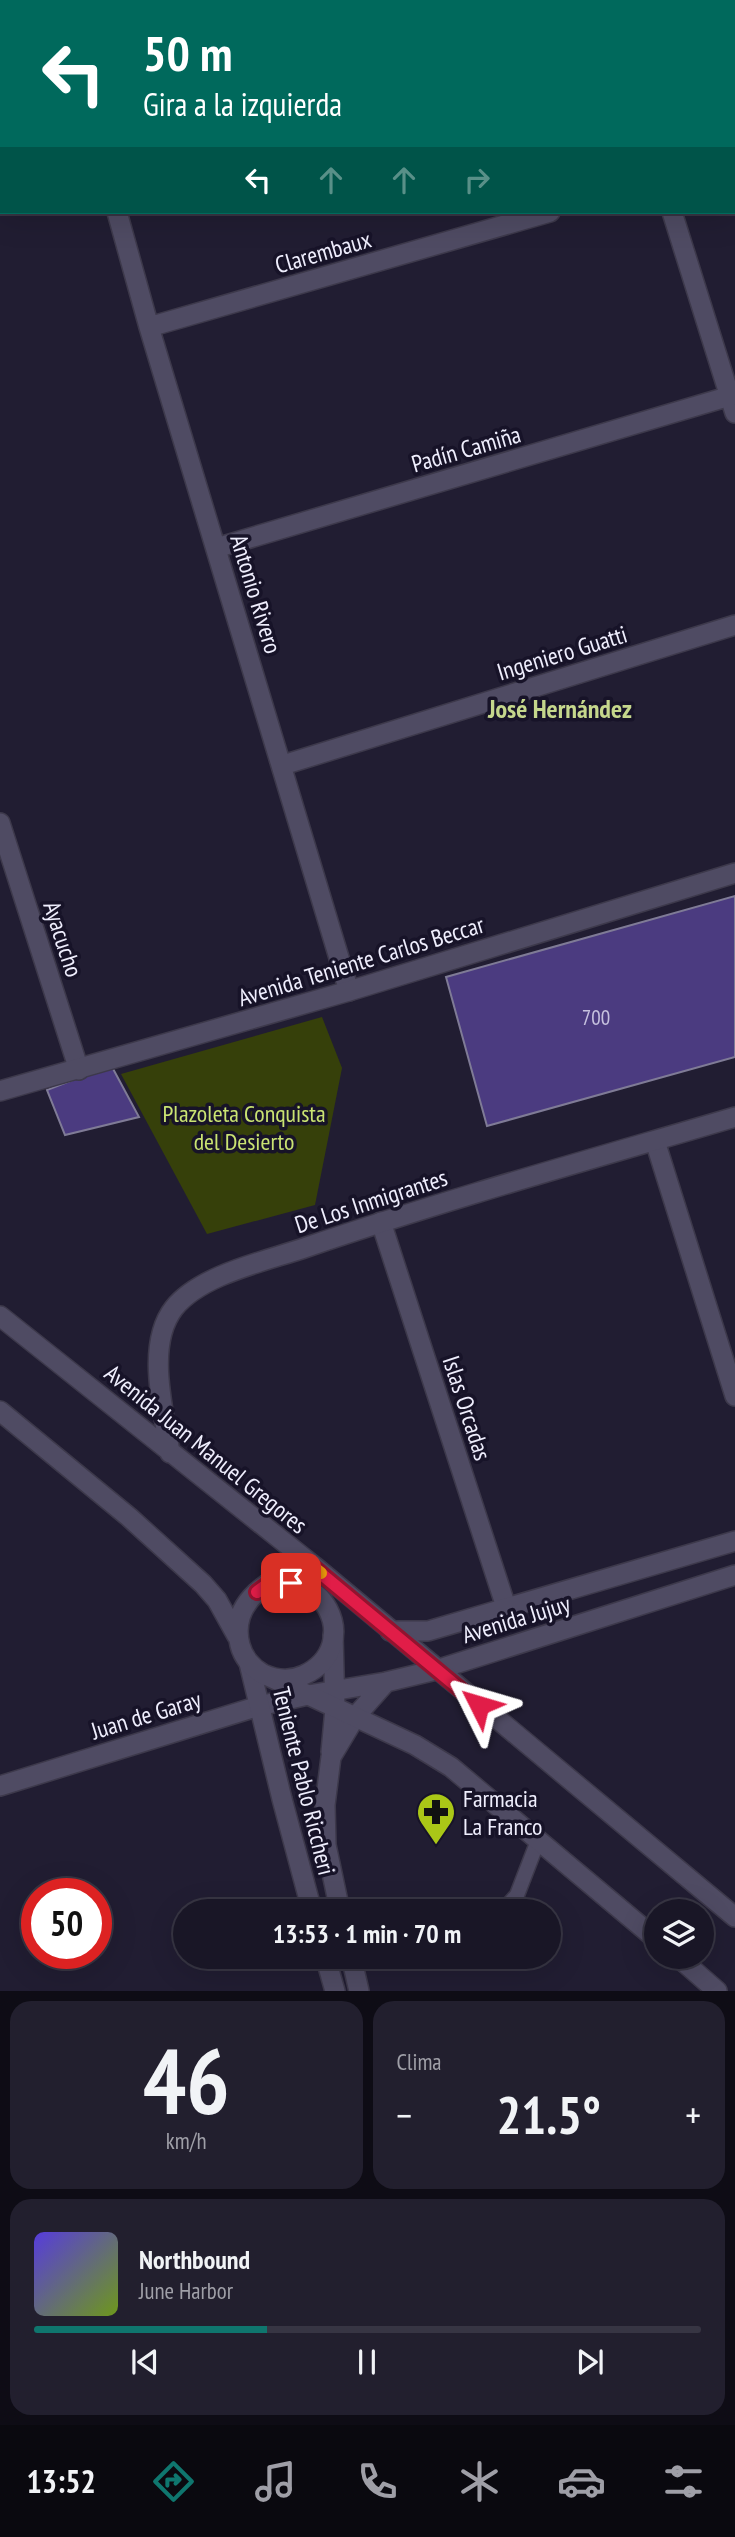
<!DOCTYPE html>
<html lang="es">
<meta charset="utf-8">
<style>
body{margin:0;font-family:"PT Sans Narrow",sans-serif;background:#221f2e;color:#f1f3f6;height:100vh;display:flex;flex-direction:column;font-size:26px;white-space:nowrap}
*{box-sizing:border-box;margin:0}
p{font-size:23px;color:#9f9fa7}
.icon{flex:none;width:38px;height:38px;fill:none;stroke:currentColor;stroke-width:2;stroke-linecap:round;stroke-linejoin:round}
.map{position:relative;height:1991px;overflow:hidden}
.drawer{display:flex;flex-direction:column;gap:10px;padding:10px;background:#0e0c15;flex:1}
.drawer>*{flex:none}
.top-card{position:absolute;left:0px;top:0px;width:735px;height:214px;box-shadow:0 7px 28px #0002,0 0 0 2px #373543;background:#00695c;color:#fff;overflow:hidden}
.tools{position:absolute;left:644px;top:1899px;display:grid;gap:14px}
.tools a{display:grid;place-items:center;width:70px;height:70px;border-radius:50%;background:#191626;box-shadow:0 7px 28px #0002,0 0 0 2px #373543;font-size:35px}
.speed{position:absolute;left:21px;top:1878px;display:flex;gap:14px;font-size:35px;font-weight:700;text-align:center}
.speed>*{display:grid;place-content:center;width:91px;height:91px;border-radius:50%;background:#191626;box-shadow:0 7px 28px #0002,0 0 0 2px #373543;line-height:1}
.speed .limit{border:10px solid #d22;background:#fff;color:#111}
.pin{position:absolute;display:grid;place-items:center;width:60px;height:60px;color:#fff;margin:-30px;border-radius:14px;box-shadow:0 4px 10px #0006}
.me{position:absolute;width:77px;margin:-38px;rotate:310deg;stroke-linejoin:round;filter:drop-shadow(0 0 5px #0008)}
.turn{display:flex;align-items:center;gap:24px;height:147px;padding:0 28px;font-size:32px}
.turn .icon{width:91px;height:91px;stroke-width:2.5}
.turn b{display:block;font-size:49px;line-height:60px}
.lanes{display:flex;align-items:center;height:66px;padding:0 28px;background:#0003;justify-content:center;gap:35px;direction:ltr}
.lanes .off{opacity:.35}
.big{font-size:52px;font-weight:600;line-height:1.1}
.drawer .tile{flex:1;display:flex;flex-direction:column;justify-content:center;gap:10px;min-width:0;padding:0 24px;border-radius:21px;background:#221f2e}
.drawer .dial{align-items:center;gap:0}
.dial b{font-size:91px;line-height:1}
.song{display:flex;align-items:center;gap:21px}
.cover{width:84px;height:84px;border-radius:10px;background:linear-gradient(135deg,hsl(250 70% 55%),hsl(80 70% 35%))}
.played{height:7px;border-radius:4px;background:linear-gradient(90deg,#0f766e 35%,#373543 35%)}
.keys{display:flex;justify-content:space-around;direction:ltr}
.heat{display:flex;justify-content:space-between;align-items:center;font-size:38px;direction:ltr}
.drawer .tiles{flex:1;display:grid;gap:10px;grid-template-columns:1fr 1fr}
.tile:last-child{grid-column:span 2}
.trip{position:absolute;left:173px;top:1899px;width:388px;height:70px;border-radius:35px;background:#191626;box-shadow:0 7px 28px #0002,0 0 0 2px #373543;font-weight:600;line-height:70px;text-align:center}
.dock{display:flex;height:112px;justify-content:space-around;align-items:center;background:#0a090f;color:#9f9fa7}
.dock .icon{width:49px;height:49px}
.dock .current{color:#0f766e}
.dock b{font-size:32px;color:#f1f3f6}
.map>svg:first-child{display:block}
.green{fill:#36400a}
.building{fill:#4b3b80;stroke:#7f7b96;stroke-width:2}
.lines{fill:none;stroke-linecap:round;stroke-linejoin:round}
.service-casing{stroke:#3d394b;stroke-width:17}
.minor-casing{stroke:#3d394b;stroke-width:22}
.tertiary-casing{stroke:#3d394b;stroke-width:22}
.secondary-casing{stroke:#3d394b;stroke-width:22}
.service{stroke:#4f4b63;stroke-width:14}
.minor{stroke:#4f4b63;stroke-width:19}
.tertiary{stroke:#4f4b63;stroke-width:19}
.secondary{stroke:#4f4b63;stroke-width:19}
.route-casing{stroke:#92132f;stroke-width:18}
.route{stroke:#e11d48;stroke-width:12}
.slow{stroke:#f59e0b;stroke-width:12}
.labels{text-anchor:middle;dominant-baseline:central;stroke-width:7;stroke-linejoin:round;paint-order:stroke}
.number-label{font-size:21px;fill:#c6c1de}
.street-label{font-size:24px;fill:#efeefd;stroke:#171328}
.park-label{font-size:24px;fill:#cae372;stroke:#171328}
.poi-label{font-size:24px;fill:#efeefd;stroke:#171328;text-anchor:start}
.neighbourhood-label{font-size:26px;font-weight:bold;fill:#c5d78c;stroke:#171328}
</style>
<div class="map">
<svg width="735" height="1991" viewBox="0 0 735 1991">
<rect width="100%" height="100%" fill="#211d32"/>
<path class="green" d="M322,1017L342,1068L315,1205L207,1234L121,1074Z"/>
<path class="building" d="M735,896V1057L487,1126L446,977Z
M111,1065L139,1117L65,1135L47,1090Z"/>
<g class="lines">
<defs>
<path id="service" d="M503,1911L517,1895L539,1838"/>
<path id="minor" d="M55,0L56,2
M610,0V2
M458,2L464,0
M0,142L2,141
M117,212L149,327L349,991
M672,212L735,413
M149,327L550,212
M216,548L730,396
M283,765L735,625
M0,823L79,1070
M655,1141L735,1396
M381,1222L507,1610
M0,1786L259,1706L308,1695"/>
<path id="tertiary" d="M390,1631H428L735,1541
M249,1663L282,1799L312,1911
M308,1695L386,1682L436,1670L735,1575
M331,1752L335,1709L333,1635
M340,1911L326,1845L325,1805L331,1757L355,1717L386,1682
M325,1956L335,1991
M351,1956L359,1991"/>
<path id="secondary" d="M0,1091L349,991L735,873
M0,1316L314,1566L735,1917
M0,1411L129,1517L203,1584L217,1600L237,1636
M170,1453C164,1411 145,1345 174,1308C201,1274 267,1261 307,1247C448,1199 592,1159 735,1117
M257,1592C321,1556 366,1646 304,1675C291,1681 276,1680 263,1674C252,1668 243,1657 240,1645C228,1600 273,1578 307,1562
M270,1677L415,1745L451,1767L656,1939
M677,1956L717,1991"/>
</defs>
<use href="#service" class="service-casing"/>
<use href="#minor" class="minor-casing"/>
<use href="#tertiary" class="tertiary-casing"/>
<use href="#secondary" class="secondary-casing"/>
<use href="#service" class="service"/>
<use href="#minor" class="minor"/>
<use href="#tertiary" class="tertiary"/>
<use href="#secondary" class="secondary"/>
</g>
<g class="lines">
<defs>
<path id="route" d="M291,1583L267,1586L257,1592L283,1573L307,1562L479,1705"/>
</defs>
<use href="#route" class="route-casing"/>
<use href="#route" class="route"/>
<path class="slow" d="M267,1584L283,1573L307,1562L321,1573"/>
</g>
<defs>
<symbol id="pharmacy-pin" viewBox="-11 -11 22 30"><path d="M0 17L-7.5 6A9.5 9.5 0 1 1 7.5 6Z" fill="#aac717" stroke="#171328"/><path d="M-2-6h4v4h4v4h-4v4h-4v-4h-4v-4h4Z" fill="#111"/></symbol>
</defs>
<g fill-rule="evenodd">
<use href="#pharmacy-pin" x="414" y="1790" width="44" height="60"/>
</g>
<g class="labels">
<g class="number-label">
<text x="596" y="1017">700</text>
</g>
<g class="street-label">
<text transform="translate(323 252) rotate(-16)">Clarembaux</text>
<text transform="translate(466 449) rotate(-16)">Padín Camiña</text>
<text transform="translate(256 594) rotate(73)">Antonio Rivero</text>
<text transform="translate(562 653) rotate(-17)">Ingeniero Guatti</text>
<text transform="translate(63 939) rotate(72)">Ayacucho</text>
<text transform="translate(361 961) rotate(-17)">Avenida Teniente Carlos Beccar</text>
<text transform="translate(371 1201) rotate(-18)">De Los Inmigrantes</text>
<text transform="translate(467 1408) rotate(72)">Islas Orcadas</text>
<text transform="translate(206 1449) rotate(39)">Avenida Juan Manuel Gregores</text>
<text transform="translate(516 1619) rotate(-17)">Avenida Jujuy</text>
<text transform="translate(146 1715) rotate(-17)">Juan de Garay</text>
<text transform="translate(304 1781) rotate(76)">Teniente Pablo Riccheri</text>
</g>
<g class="park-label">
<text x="244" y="1113">Plazoleta Conquista<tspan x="244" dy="28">del Desierto</tspan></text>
</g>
<g class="poi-label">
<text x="463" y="1798">Farmacia<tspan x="463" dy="28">La Franco</tspan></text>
</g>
<g class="neighbourhood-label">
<text x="560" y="708">José Hernández</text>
</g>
</g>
</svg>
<div class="tools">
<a><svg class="icon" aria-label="layers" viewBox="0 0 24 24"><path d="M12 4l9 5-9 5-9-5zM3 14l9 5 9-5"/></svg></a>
</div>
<div class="speed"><div class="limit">50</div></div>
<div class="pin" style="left:291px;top:1583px;background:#d93025"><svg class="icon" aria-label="arrive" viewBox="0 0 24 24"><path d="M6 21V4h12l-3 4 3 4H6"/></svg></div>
<svg class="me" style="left:479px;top:1705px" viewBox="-20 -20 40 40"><path d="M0-17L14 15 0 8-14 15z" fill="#e11d48" stroke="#fff" stroke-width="4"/></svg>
<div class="trip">13:53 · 1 min · 70 m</div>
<div class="top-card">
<div class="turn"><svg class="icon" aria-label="left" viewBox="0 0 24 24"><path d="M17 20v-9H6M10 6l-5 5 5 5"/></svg><div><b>50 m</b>Gira a la izquierda</div></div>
<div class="lanes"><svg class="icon" aria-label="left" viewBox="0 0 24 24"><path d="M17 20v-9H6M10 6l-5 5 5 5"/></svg><svg class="icon off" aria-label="ahead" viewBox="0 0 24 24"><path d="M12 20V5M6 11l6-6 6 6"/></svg><svg class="icon off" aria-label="ahead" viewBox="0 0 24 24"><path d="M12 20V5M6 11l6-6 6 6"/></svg><svg class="icon off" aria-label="right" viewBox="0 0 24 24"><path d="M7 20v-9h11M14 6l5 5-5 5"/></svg></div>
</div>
</div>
<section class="drawer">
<div class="tiles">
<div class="tile dial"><b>46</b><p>km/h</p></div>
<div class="tile"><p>Clima</p>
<div class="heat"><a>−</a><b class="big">21.5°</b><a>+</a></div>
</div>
<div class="tile">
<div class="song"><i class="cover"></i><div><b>Northbound</b><p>June Harbor</p></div></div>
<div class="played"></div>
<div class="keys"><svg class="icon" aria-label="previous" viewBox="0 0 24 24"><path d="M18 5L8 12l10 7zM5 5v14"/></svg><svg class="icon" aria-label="pause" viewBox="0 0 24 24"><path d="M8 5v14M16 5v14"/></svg><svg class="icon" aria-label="next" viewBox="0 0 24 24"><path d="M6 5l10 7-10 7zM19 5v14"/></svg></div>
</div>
</div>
</section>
<nav class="dock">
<b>13:52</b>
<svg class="icon current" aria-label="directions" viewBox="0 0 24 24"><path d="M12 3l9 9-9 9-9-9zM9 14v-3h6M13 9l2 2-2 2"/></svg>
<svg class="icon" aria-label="music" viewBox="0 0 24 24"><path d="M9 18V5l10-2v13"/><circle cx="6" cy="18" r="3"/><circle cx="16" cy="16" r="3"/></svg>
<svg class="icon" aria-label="phone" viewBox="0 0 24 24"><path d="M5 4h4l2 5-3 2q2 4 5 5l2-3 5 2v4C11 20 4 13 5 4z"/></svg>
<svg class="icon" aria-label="climate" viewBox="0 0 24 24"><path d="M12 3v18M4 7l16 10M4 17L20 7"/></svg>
<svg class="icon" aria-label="car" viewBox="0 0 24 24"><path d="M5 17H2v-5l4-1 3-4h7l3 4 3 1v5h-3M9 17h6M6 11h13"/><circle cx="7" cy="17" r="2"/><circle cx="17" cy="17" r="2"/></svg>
<svg class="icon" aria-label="filters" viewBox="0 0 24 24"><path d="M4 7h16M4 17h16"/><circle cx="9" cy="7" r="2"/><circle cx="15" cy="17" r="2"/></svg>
</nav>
